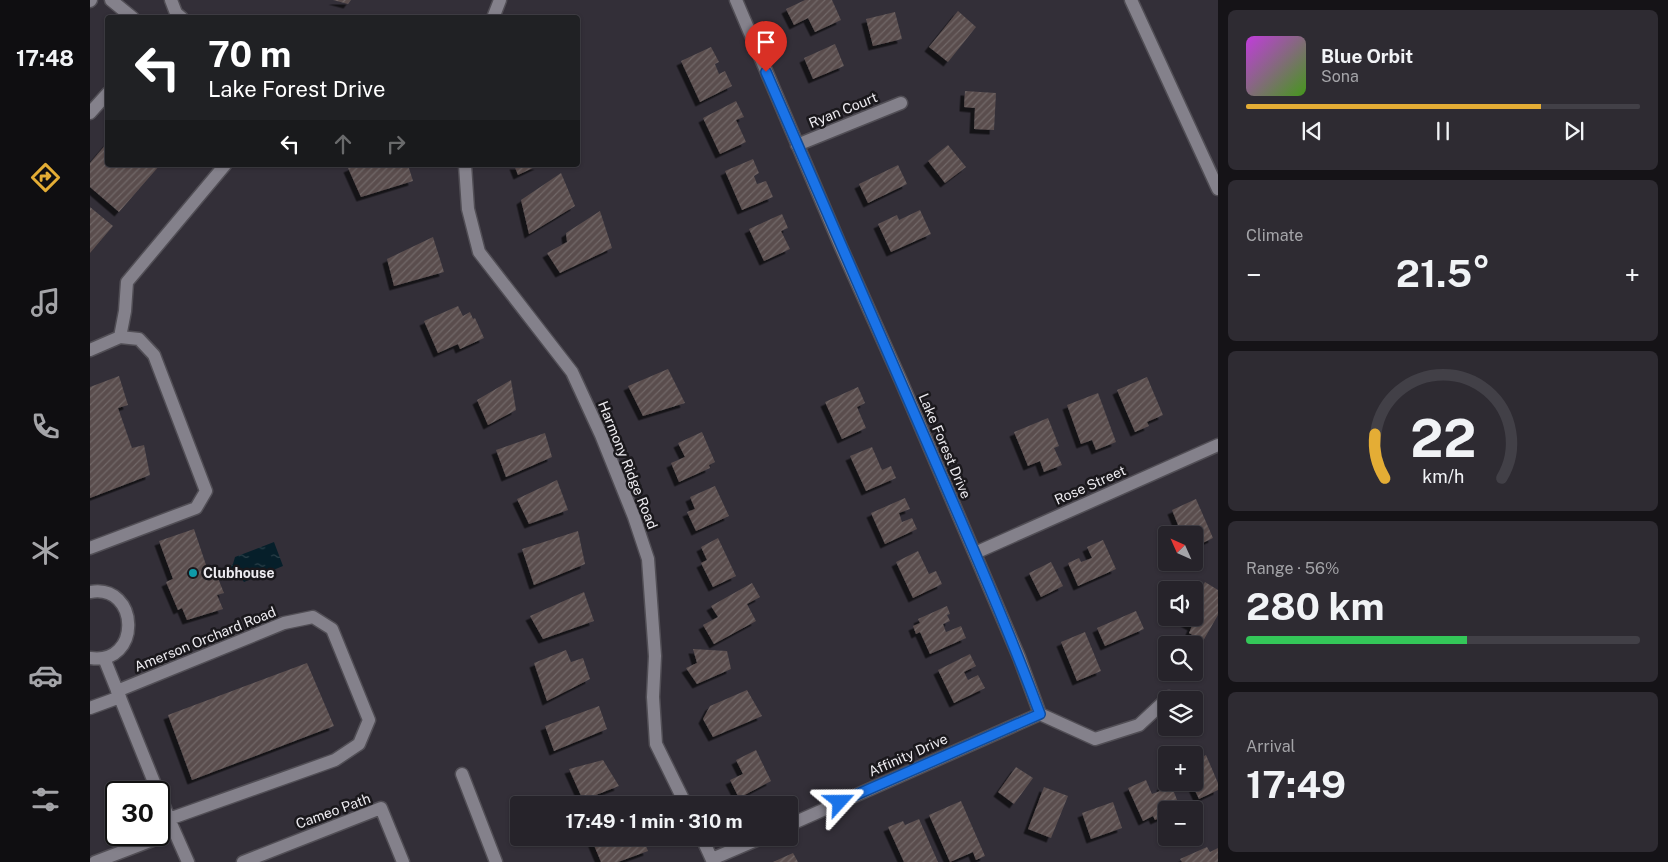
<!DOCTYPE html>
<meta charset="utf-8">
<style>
body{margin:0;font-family:"Public Sans",sans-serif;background:#2e2b32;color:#f1f3f6;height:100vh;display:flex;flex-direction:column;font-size:19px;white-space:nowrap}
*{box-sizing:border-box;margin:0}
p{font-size:16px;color:#a4a4a8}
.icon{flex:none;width:28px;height:28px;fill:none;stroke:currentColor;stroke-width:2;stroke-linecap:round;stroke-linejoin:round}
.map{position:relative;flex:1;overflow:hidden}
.panel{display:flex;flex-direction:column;gap:10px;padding:10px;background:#151317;width:450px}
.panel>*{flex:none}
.banner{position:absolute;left:15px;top:15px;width:475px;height:152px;border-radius:5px;box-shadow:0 1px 4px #0004,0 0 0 1px #424047;background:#202124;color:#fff;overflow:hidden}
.needle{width:32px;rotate:315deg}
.tools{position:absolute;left:1068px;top:526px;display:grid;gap:10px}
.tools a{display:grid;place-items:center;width:45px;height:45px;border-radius:5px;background:#26232a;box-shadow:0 1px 4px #0004,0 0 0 1px #424047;font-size:25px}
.speed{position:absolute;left:15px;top:781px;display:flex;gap:10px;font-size:25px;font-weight:700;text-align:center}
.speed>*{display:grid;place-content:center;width:65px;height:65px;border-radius:50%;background:#26232a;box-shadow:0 1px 4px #0004,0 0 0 1px #424047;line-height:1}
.speed .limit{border:2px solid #111;border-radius:8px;background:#fff;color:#111}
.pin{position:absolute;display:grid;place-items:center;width:42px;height:42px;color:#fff;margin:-51px -21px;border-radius:50% 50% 50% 0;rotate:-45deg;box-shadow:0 0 5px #0007}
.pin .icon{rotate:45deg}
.me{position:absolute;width:55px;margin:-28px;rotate:66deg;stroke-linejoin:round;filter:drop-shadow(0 0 4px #0008)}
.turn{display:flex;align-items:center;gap:18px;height:105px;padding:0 20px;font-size:22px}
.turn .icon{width:65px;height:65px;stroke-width:2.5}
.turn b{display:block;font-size:35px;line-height:42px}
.lanes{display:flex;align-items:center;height:48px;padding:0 20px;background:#0003;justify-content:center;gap:25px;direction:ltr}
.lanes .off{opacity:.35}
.big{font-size:38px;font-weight:700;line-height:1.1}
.panel .card{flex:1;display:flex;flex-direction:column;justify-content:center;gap:8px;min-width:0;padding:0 18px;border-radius:8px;background:#2e2b32}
.panel .dial{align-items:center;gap:0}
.dial svg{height:130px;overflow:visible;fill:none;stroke:#424047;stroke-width:7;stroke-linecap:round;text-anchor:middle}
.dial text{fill:#f1f3f6;stroke:none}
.song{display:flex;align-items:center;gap:15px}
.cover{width:60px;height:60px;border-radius:8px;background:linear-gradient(135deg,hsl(290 70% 55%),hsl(100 70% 35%))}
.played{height:5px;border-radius:2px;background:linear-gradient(90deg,#e4ad35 75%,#424047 75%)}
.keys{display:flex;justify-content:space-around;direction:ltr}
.heat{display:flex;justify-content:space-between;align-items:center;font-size:28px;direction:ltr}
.charge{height:8px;border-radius:4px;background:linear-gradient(90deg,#34c759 56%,#424047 0)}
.trip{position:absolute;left:420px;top:796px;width:288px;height:50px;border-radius:5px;background:#26232a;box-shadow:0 1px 4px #0004,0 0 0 1px #424047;font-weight:700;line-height:50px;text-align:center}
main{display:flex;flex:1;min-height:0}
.dock{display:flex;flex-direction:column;width:90px;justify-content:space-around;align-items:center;background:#0f0e11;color:#a4a4a8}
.dock .icon{width:35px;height:35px}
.dock .active{color:#e4ad35}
.dock b{font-size:22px;color:#f1f3f6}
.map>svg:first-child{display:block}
.water{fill:url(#water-ripples)}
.building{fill:url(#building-hatch);filter:url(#shadow)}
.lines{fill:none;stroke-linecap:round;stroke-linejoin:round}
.minor-casing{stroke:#514e55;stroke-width:15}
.minor{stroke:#84818b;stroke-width:12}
.route-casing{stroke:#114b97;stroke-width:12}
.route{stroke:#1a73e8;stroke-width:9}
.culture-dot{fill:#0f9aa8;stroke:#1a181c;stroke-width:2}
.labels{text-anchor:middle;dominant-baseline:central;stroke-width:5;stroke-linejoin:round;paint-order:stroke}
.street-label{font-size:14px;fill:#edebf0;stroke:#1a181c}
.poi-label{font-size:14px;font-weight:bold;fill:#edebf0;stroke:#1a181c;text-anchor:start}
</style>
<main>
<nav class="dock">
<b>17:48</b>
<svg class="icon active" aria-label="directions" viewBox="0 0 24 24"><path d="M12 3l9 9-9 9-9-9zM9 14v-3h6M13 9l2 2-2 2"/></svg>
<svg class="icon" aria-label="music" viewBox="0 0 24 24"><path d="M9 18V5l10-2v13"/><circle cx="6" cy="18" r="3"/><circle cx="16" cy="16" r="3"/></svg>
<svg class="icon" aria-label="phone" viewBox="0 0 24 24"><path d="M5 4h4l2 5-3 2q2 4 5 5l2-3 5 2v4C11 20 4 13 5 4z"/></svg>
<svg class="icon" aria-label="climate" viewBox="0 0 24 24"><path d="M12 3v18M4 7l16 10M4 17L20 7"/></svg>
<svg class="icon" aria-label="car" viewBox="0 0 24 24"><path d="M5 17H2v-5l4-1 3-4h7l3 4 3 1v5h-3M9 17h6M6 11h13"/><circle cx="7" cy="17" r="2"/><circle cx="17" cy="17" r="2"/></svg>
<svg class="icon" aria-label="filters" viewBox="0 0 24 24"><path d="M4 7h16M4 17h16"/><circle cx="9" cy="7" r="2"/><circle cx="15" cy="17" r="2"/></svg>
</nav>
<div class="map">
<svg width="1128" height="862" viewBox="0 0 1128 862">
<defs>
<pattern id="water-ripples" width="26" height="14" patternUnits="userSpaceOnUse" patternTransform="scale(1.25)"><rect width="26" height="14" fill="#061f2a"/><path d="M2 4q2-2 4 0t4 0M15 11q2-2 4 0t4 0" fill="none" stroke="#2b4049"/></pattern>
<pattern id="building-hatch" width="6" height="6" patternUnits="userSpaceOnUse" patternTransform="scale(1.25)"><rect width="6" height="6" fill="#5a4e4e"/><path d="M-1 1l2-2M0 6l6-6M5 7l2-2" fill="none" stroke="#726868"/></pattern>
<filter id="shadow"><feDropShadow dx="-4.5" dy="4.5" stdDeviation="0" flood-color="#0009"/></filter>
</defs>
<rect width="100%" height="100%" fill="#332f38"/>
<path class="water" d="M184,542L193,566L154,582L151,578H145L140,567L143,564L145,557Z"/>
<path class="building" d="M243,0H261L258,4Z
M715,0H742L751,20L725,32L718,18L704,25L696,9Z
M868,11L886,27L858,62L839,47Z
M805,12L812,39L783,46L776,19Z
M745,44L754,66L723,79L714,58Z
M621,47L629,62L625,64L629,74L635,71L642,86L610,102L591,61Z
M875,91L906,93L904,130L884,129L885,108L874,107Z
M646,101L654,117L646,120L656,142L630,154L613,118Z
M18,142V165H70L29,212L0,187V163Z
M858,145L876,167L855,183L838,161Z
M663,159L669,173L664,176L667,184L676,181L683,197L652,210L635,171Z
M265,165H318L323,181L271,197L258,168Z
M424,165H449L428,175Z
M808,165L817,184L778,203L769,184Z
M471,173L485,206L439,234L431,200Z
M0,207L23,226L0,253Z
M830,210L841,234L801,252L788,224L807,215L809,220Z
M510,211L522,248L470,273L457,253L477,242L476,233Z
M692,214L698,228L691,231L700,249L674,261L659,229Z
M343,237L354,272L304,286L297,259Z
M368,306L373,316L380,312L383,319L385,318L394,338L370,349L368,344L348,353L334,321Z
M578,369L595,403L553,416L538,386Z
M29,376L38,405L28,408L42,448L54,445L60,475L0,498V387Z
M1057,377L1073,415L1057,422L1059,426L1045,432L1027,390Z
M421,380L426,410L398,425L387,400Z
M768,387L775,403L767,407L776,428L752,439L735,402Z
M1008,393L1026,442L1006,450L1002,440L991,444L977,405Z
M958,418L969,446L964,448L972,465L954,472L950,461L938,466L924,432Z
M612,432L625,462L619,465L620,468L589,482L581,463L595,457L588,443Z
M455,433L462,457L416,477L406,450Z
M782,447L792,470L801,466L806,478L776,491L760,456Z
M467,480L478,510L439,524L427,499Z
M625,486L639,516L606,531L597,512L605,509L600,497Z
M815,498L820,509L809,513L812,522L822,518L827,529L795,544L781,513Z
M1106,499L1123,538L1104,547V535H1092L1082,510Z
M104,529L117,568L123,566L134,593L127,595L133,609L97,620L92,608L88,610L76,582L83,579L69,541Z
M488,531L495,564L444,585L432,549Z
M628,538L646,576L623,587L611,563L617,560L611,547Z
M1013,540L1026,569L988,586L978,563L989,558L991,562L1002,558L997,547Z
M828,551L839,574L846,571L852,584L823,598L806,562Z
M961,562L973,586L951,597L939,573Z
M1115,582L1128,590V615L1113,641L1099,633L1102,626L1093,621L1095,618H1104V602Z
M662,583L670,597L657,604L666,621L624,644L613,625L628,617L621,606Z
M494,592L504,621L453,639L440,616Z
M857,606L860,614L857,615L860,621L853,624L856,632L871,626L876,638L840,654L830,632L826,634L823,626L830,623L828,619Z
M1046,611L1054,629L1015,646L1007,628Z
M995,632L1011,671L987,681L971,642Z
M603,649L637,651L641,669L607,684L596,668L607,663Z
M476,650L481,662L493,658L500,679L457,701L444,663Z
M880,654L886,666L874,672L878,680L888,675L895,688L864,703L848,670Z
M217,663L244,726L102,780L78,715Z
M657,690L672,716L623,737L613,719L620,706Z
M509,706L517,729L464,751L455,726Z
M666,750L681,781L649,798L640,780L653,774L646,760Z
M1116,755L1128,783V790L1109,799L1101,782H1104V761Z
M513,760L529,786L493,800L479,769Z
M926,767L943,778L924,804L908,792Z
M1056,780L1062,794L1073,790L1071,786L1080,782L1089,805L1072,813L1074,816L1065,820L1063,816L1053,821L1038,788Z
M954,787L978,796L961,838L938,829Z
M871,801L895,856L886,860L883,852L860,862L839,815Z
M1023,802L1032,828L1001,839L992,813Z
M829,819L848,862H814L798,827L813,821L815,825Z
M501,838H553L558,851L528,862H511Z
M1117,847L1120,852L1128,848V862H1092L1090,859Z
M703,853L708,862H683Z"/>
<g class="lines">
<defs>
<path id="minor" d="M21,0L43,18
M81,0L86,13L92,18
M646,0L751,247L811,381L929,657L950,714L1005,739L1049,725L1079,697
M1041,0L1128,189
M0,1L1,0
M403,18L410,0
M0,113L18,93
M707,145L811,103
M375,165L378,209L389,252L482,372L511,435L544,517L558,559L565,656L563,697L566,744L596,805
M30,337L35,311L37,282L135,165
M0,350L30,337L49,339L64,355L116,491L106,508L0,548
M885,553L1128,445
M0,592C50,583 52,666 0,658
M14,658L68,792
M27,691L194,623L223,617L242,629L279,720L269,744L245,760L79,819L98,862
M0,708L30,697
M372,774L406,862
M699,825L950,714
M612,838L623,862
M622,859L671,838
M5,862L68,838L79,819L69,793
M153,862L291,808L313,862"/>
</defs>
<use href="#minor" class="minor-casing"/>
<use href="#minor" class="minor"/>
</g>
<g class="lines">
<defs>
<path id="route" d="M676,72C735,210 796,347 855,484C888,560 921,636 950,714L750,802"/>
</defs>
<use href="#route" class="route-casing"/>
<use href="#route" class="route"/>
</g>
<circle class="culture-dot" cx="103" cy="573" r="5"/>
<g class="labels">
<g class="street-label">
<text transform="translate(753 110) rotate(-22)">Ryan Court</text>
<text transform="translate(855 446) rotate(67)">Lake Forest Drive</text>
<text transform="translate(538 465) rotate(68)">Harmony Ridge Road</text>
<text transform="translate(1000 485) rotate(-24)">Rose Street</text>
<text transform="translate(115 639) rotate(-22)">Amerson Orchard Road</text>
<text transform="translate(818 755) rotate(-24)">Affinity Drive</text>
<text transform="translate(243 811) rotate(-20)">Cameo Path</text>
</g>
<g class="poi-label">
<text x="113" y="573">Clubhouse</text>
</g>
</g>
</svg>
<div class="tools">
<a><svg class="needle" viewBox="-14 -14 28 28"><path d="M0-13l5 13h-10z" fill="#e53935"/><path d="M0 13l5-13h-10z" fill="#a4a4a8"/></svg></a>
<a><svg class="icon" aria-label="sound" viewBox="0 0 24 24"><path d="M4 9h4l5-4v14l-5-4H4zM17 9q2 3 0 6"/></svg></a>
<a><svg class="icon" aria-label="search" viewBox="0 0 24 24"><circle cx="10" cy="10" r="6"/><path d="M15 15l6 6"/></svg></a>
<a><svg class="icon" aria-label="layers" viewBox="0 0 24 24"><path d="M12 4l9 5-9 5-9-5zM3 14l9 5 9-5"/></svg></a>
<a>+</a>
<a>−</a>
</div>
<div class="speed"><div class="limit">30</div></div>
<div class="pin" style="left:676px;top:72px;background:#d93025"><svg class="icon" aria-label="arrive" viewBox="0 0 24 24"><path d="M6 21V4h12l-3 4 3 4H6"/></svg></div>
<svg class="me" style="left:750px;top:802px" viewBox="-20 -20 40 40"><path d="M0-17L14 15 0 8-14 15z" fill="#1a73e8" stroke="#fff" stroke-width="4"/></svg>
<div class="trip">17:49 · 1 min · 310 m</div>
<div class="banner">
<div class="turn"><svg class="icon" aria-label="left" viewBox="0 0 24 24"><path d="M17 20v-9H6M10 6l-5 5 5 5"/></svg><div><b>70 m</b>Lake Forest Drive</div></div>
<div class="lanes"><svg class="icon" aria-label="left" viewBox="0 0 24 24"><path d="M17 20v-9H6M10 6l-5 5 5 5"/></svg><svg class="icon off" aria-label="ahead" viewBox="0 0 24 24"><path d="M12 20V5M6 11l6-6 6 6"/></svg><svg class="icon off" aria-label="right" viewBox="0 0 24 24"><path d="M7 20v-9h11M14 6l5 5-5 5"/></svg></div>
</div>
</div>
<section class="panel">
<div class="card">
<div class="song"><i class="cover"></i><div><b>Blue Orbit</b><p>Sona</p></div></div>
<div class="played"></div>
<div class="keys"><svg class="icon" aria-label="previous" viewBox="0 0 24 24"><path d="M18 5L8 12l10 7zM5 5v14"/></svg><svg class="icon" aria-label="pause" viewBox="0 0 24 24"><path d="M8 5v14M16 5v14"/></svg><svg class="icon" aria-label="next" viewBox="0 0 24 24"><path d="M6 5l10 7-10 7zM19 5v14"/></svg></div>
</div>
<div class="card"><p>Climate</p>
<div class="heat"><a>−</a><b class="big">21.5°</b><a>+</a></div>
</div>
<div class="card dial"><svg viewBox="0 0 100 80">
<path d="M14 69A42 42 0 1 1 86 69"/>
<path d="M14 69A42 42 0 0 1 8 42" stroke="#e4ad35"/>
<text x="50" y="56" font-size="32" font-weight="700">22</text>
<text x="50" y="72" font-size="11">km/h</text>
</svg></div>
<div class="card"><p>Range · 56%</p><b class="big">280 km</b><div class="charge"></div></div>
<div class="card"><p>Arrival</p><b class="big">17:49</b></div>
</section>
</main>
